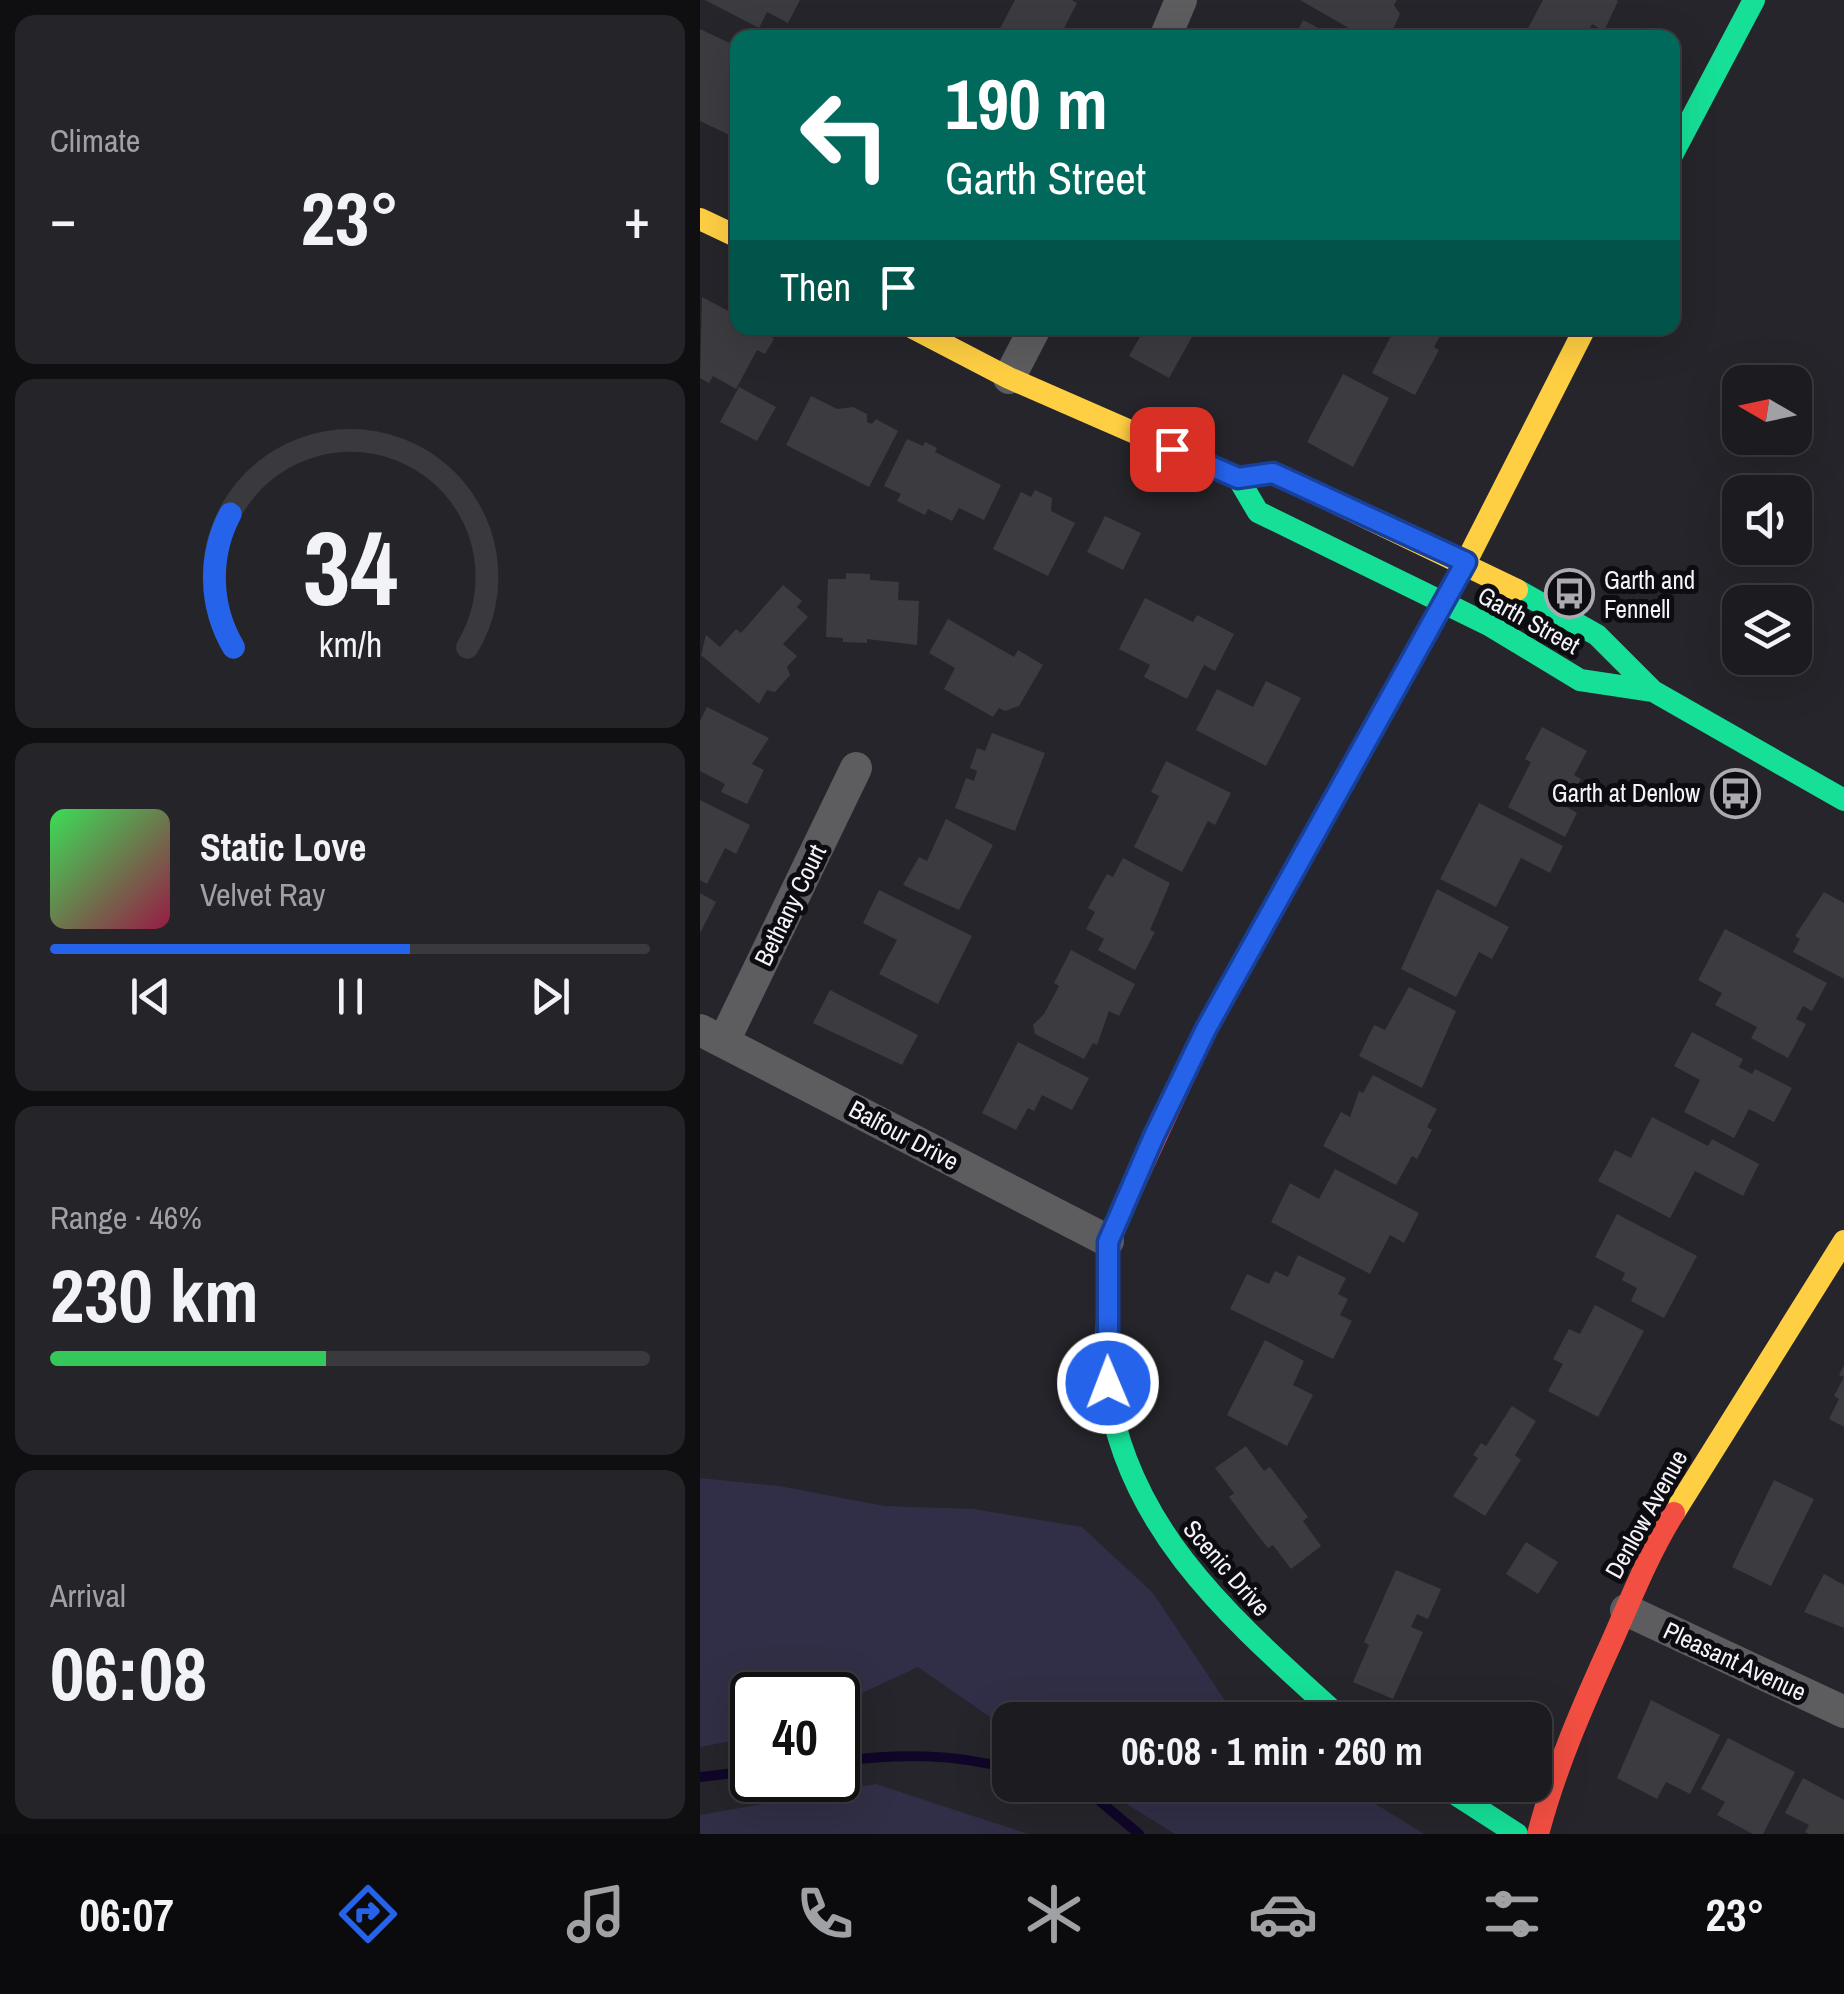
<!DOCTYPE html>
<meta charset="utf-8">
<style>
body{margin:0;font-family:"Archivo Narrow",sans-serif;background:#252529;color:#f1f3f6;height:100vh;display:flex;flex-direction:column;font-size:38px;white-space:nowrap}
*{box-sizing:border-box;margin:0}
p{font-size:32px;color:#a0a1a5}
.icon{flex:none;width:55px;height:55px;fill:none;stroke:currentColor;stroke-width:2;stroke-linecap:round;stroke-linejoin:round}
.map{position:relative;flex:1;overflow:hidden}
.drawer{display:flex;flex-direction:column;gap:15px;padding:15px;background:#0f0f12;width:700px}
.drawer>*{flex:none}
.hud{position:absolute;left:30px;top:30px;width:950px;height:305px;border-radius:20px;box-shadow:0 10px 40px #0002,0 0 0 2px #3a3a3e;background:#00695c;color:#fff;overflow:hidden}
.needle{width:65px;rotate:279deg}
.controls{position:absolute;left:1022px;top:365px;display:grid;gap:20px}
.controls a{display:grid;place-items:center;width:90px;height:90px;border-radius:20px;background:#1c1c20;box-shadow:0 10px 40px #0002,0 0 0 2px #3a3a3e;font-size:50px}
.speed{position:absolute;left:30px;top:1672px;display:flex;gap:20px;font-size:50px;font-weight:700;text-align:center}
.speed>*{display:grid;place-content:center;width:130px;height:130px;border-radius:50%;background:#1c1c20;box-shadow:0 10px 40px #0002,0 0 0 2px #3a3a3e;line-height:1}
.speed .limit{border:5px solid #111;border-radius:15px;background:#fff;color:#111}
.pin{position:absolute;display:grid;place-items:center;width:85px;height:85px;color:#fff;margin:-42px;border-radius:20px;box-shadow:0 5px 15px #0006}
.me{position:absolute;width:110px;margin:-55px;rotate:359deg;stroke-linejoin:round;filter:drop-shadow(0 0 8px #0008)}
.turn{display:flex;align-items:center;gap:35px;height:210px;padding:0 50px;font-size:45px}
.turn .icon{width:130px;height:130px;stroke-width:2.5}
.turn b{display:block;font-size:70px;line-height:85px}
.then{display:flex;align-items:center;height:95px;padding:0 50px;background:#0003;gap:20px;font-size:38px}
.big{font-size:75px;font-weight:700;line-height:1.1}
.drawer .tile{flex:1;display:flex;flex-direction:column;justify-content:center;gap:15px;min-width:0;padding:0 35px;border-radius:20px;background:#252529}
.drawer .dial{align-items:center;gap:0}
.dial svg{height:260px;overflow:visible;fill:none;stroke:#3a3a3e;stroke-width:7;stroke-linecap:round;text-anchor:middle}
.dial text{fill:#f1f3f6;stroke:none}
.song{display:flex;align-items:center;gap:30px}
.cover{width:120px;height:120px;border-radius:15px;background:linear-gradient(135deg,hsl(130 70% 55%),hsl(340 70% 35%))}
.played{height:10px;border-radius:5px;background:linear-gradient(90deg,#2563eb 60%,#3a3a3e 60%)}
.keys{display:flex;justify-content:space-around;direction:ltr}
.heat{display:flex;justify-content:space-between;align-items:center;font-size:55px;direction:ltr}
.charge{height:15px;border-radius:8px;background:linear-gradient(90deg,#34c759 46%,#3a3a3e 0)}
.trip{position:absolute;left:292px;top:1702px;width:560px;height:100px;border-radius:20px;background:#1c1c20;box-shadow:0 10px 40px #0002,0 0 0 2px #3a3a3e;font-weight:700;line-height:100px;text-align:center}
.menu{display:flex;height:160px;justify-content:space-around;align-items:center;background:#0b0b0d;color:#a0a1a5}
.menu .icon{width:70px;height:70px}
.menu .current{color:#2563eb}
.menu b{font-size:45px;color:#f1f3f6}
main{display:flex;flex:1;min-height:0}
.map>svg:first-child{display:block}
.green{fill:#312f47}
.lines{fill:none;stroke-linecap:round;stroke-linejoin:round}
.stream{stroke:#0f0629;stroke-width:10}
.building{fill:#3c3b40}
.street{stroke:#5d5d60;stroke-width:32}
.fast{stroke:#16e098;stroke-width:22}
.slow{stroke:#ffcf43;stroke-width:22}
.jam{stroke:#f24e42;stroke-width:22}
.route-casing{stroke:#184099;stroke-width:25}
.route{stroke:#2563eb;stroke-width:18}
.labels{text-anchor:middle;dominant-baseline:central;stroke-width:10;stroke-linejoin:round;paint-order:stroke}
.poi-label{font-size:25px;fill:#f3f3f9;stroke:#0d0d11;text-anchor:start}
.street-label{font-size:25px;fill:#f3f3f9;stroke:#0d0d11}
</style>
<main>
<section class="drawer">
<div class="tile"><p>Climate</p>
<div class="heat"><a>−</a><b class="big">23°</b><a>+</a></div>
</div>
<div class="tile dial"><svg viewBox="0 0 100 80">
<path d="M14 69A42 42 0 1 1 86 69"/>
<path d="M14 69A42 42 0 0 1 13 28" stroke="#2563eb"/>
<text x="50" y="56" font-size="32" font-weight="700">34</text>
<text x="50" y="72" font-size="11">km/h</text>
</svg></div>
<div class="tile">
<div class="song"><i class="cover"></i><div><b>Static Love</b><p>Velvet Ray</p></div></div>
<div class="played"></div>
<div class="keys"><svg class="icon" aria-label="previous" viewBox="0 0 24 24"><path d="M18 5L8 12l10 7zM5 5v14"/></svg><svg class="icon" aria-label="pause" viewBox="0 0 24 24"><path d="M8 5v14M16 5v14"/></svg><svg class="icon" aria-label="next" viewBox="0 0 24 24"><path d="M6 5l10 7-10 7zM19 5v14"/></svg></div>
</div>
<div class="tile"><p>Range · 46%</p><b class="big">230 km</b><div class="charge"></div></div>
<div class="tile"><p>Arrival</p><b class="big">06:08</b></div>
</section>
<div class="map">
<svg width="1144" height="1834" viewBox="0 0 1144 1834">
<rect width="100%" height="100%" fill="#26252b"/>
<path class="green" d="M0,1478L79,1486L184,1506L273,1509L382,1527L453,1593L528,1705L547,1720H310V1731L218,1667L138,1704V1695H52V1737L0,1747Z
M176,1784L328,1834H0V1815Z
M396,1785H645L724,1834H475Z"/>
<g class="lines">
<path class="stream" d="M138,1761C196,1754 254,1753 310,1769
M0,1777L52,1771
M365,1785L389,1792L439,1834"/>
</g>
<path class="building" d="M5,0H100L88,23L67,12L59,28Z
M315,0H372L377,3L359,38H295Z
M600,0H697L694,5L700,14L689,38H666Z
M843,0H916L918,1L904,31L892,24L885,38H823Z
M603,20L637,38H594Z
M0,29L38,47V139L0,121Z
M2,297L38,316V328H59L74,339L65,354L57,350L36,389L13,376L9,383L0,378Z
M445,328H497L469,378L429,356Z
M695,328H744L734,347L739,350L715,395L672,373Z
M643,374L689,398L653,467L607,442Z
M39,387L76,407L57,441L20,422Z
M111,396L137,409L153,407L167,414V422L172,424L176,419L198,431L169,487L86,445Z
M207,439L223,446L225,442L237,448L235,452L301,485L284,520L259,508L252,521L228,509L225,515L197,501L201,494L184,486Z
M335,490L352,498L351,511L375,523L348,576L293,549L321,492L331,497Z
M405,516L441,533L423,570L387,552Z
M146,573L170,574V580L199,582L198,600L219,601L217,645L167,639V643L143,642V638L126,637L128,579H146Z
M83,585L102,601L97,607L108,617L83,644L97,656L87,667L90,675L75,692L67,690L59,704L1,655L6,635L20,647L36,629L41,633Z
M445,598L493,622L497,615L534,634L515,671L504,665L487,699L444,677L450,665L419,649Z
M248,619L314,657L318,650L343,665L319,706L305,711L299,708L293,717L244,689L255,668L229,653Z
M566,681L601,698L566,766L496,730L517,689L553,707Z
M7,707L69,738L52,764L64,770L47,804L21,792L25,784L0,771V721Z
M842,727L887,751L874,775L881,779L867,807L877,813L865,837L808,807L831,762L825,759Z
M292,733L345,753L315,831L255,808L266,778L274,781L277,771L270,768L277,748L285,751Z
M466,761L531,793L515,825L508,821L482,872L434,847L459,796L451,792Z
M0,800L50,825L36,854L25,848L7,884L0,880Z
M779,803L863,846L850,873L821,858L796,907L740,879Z
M246,819L293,845L259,910L203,885L219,857L227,861Z
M423,858L470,883L450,930L455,932L435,970L398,950L404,939L386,929L395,912L388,908L407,874L413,877Z
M737,889L809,927L792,959L779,952L756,997L701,969Z
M179,890L272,936L238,1004L179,974L197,940L163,923Z
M1124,892L1144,903V979L1093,952L1100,939L1095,936Z
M0,893L16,902L0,933Z
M1025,929L1127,983L1112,1011L1103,1006L1096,1019L1106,1024L1088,1058L1051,1038L1057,1027L1015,1005L1022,993L998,980Z
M371,950L435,984L419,1016L409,1011L397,1045L393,1043L384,1059L335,1034L333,1025L344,1014L359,986L354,983Z
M709,987L756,1011L722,1088L659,1056L674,1025L685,1030Z
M130,990L218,1035L202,1065L113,1023Z
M992,1032L1043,1059L1039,1067L1052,1074L1055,1069L1092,1088L1074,1122L1049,1109L1034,1138L984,1112L1000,1080L974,1066Z
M318,1042L389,1078L372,1110L342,1095L334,1111L328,1108L316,1130L282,1113Z
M673,1075L737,1109L727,1127L732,1130L717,1159L712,1156L696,1185L623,1146L641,1112L650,1117L659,1091L663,1093Z
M952,1117L1008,1146L1012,1139L1059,1164L1043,1196L995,1171L970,1218L898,1181L915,1150L931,1158Z
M635,1169L719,1213L704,1243L690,1235L670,1274L571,1222L590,1183L619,1199Z
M917,1214L997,1256L964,1318L931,1301L937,1288L922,1280L925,1273L895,1257Z
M598,1255L646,1278L638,1294L648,1299L640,1315L652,1321L633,1359L530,1309L547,1274L569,1284L575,1271L588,1277Z
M895,1305L944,1331L898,1417L848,1391L863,1364L853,1359L869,1329L880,1334Z
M565,1340L604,1361L593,1385L613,1395L587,1446L527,1415Z
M1144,1365V1427L1129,1419L1139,1399L1134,1396L1144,1377L1139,1375Z
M812,1406L836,1421L815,1455L821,1460L785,1516L753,1496L778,1458L773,1455L781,1443L786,1446Z
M546,1446L564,1471L570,1467L608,1517L603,1521L621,1546L591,1569L573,1545L568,1548L556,1533L529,1497L534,1493L515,1468Z
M1074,1480L1114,1499L1071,1586L1032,1567Z
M826,1542L858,1562L838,1594L806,1574Z
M696,1570L741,1589L728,1619L717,1614L711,1627L723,1632L693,1699L653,1682L669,1645L664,1642Z
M1124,1574L1144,1585V1628L1104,1612Z
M951,1700L1020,1735L990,1794L966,1782L957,1799L917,1778Z
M1028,1738L1095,1772L1063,1834H1053L1017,1815L1025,1802L1001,1789Z
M1103,1778L1144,1800V1834H1109L1105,1832L1109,1825L1085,1813Z"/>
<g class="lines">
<path class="street" d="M465,38L481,0
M309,378L335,328
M0,1030L408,1241
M24,1041L156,768
M926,1610L1144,1712"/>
<path class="fast" d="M972,155L1054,0
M538,478L558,512L789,625L880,680L953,691
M817,590L897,635L953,691L1144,800
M407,1315C407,1337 404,1362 407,1384C427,1534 539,1625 643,1720
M741,1785L817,1834"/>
<path class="slow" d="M0,219L38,237
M213,328L309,378L538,478L573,473L817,590
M669,736L766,562L885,328
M974,1513L1144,1241"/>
<path class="jam" d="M407,1315L408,1241L506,1029L669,736
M838,1834C856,1766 884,1703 913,1639C932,1596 949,1553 974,1513"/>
</g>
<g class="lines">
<defs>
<path id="route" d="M408,1383V1242L454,1136L506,1029L766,562L573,473L538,478L472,449"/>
</defs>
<use href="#route" class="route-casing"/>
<use href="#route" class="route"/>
</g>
<defs>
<symbol id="bus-ring" viewBox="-11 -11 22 22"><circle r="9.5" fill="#0d0d11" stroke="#ababb1" stroke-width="1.5"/><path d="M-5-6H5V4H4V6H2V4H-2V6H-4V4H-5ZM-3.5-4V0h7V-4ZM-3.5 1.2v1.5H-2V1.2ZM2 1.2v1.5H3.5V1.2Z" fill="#ababb1"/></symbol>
</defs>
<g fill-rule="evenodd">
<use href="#bus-ring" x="842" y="566" width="55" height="55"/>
<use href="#bus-ring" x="1008" y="766" width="55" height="55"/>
</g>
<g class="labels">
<g class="poi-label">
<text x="904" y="580">Garth and<tspan x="904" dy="29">Fennell</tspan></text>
<text x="1000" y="793" text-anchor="end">Garth at Denlow</text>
</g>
<g class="street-label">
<text transform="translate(829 620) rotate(29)">Garth Street</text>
<text transform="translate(90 905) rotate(-64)">Bethany Court</text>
<text transform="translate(204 1135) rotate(28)">Balfour Drive</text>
<text transform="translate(946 1514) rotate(-61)">Denlow Avenue</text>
<text transform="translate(527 1568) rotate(49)">Scenic Drive</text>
<text transform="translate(1035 1661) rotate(25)">Pleasant Avenue</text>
</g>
</g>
</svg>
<div class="controls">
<a><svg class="needle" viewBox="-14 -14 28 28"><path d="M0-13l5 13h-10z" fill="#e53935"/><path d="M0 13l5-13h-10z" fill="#a0a1a5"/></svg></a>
<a><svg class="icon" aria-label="sound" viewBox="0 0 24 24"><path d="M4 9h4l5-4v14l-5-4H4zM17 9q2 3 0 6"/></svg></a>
<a><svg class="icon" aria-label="layers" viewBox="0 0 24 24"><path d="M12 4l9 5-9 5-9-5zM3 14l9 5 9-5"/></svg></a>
</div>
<div class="speed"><div class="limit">40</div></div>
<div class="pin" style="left:472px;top:449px;background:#d93025"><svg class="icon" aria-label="arrive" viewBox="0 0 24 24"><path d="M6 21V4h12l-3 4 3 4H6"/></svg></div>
<svg class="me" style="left:408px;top:1383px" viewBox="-20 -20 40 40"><circle r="17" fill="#2563eb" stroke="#fff" stroke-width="3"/><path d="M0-11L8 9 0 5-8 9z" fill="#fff"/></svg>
<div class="trip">06:08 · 1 min · 260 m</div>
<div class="hud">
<div class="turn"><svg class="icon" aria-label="left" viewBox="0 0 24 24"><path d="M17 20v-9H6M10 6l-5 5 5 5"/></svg><div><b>190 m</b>Garth Street</div></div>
<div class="then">Then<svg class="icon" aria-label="arrive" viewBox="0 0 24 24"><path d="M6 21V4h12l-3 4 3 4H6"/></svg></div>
</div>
</div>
</main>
<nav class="menu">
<b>06:07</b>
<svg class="icon current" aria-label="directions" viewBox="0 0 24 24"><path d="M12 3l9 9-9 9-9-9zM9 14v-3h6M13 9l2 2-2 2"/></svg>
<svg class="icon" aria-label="music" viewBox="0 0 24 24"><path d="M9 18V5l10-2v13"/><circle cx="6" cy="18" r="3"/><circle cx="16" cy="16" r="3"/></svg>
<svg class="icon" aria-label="phone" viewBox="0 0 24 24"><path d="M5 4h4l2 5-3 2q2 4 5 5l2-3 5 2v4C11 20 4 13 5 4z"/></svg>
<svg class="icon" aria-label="climate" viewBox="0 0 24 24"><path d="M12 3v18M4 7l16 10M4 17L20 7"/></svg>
<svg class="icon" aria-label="car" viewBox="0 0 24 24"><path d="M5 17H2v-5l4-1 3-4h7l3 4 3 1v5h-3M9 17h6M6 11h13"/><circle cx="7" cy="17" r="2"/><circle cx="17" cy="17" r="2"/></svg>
<svg class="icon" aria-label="filters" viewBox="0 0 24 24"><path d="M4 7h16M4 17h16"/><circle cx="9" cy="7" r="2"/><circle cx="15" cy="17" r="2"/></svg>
<b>23°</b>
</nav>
